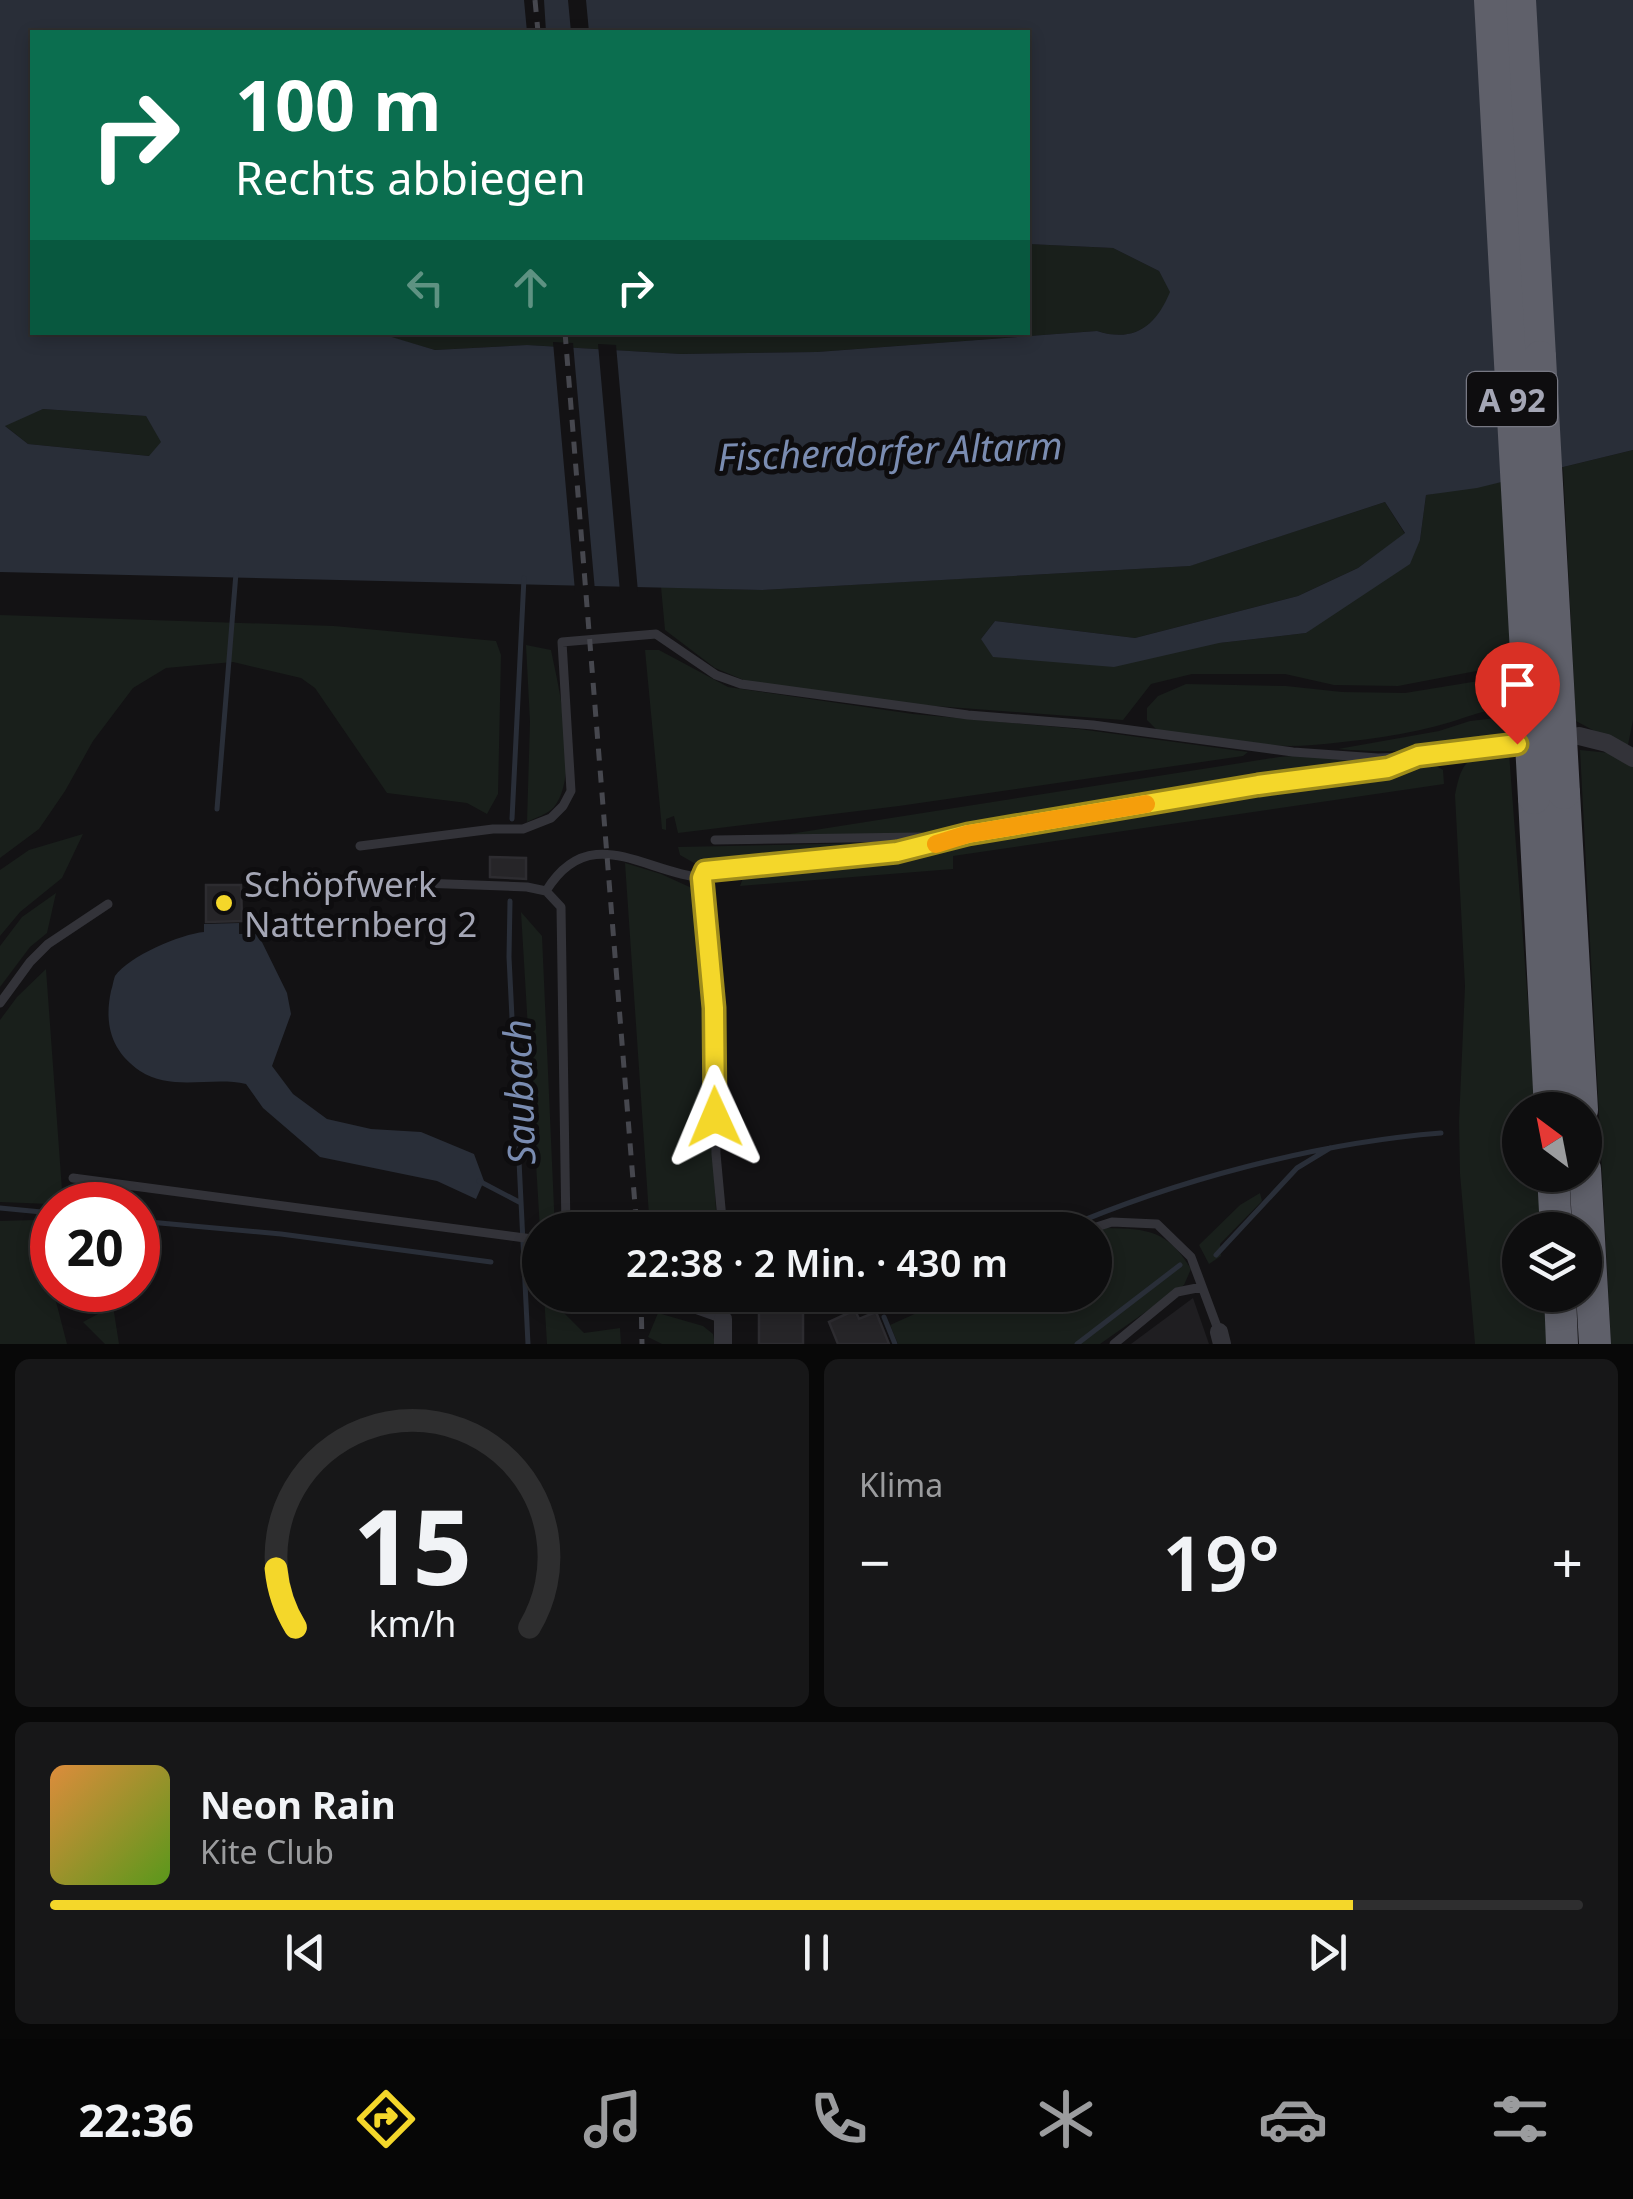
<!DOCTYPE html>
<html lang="de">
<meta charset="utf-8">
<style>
body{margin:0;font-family:"Noto Sans",sans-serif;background:#171718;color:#f1f3f6;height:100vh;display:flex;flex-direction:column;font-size:38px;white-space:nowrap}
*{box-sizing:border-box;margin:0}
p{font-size:32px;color:#9b9c9e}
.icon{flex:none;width:55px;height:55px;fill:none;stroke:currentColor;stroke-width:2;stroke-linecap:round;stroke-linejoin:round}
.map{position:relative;height:1344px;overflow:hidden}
.drawer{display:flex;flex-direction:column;gap:15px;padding:15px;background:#080808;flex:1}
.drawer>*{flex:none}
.guide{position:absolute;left:30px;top:30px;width:1000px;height:305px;border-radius:0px;box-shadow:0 5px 15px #0003,0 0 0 2px #2e2e2f;background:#0b6e4f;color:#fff;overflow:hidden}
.needle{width:65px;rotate:328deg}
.buttons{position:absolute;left:1502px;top:1092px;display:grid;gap:20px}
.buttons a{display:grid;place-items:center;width:100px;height:100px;border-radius:50%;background:#0e0e0f;box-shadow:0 5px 15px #0003,0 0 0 2px #2e2e2f;font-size:50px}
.speed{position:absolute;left:30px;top:1182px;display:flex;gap:20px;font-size:50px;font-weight:700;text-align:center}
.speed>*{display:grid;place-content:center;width:130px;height:130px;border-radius:50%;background:#0e0e0f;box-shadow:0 5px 15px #0003,0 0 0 2px #2e2e2f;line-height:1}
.speed .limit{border:15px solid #d22;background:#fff;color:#111}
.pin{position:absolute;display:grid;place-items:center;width:85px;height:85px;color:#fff;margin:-102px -42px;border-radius:50% 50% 50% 0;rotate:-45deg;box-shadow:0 0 10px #0007}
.pin .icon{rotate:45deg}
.me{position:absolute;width:110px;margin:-55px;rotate:359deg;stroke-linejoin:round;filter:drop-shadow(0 0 8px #0008)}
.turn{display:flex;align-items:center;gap:35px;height:210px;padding:0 40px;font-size:45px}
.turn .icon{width:130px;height:130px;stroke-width:2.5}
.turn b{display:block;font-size:70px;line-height:85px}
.lanes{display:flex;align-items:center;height:95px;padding:0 40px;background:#0003;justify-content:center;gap:50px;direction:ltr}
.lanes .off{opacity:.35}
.big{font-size:75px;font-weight:600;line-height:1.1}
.drawer .card{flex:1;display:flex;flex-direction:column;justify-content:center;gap:15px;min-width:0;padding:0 35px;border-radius:15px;background:#171718}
.drawer .dial{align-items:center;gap:0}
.dial svg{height:260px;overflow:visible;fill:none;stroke:#2e2e2f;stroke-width:7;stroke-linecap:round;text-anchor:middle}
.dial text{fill:#f1f3f6;stroke:none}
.song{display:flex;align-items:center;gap:30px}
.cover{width:120px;height:120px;border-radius:15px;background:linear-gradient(135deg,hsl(30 70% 55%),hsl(90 70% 35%))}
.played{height:10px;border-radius:5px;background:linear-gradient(90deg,#f4d72a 85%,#2e2e2f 85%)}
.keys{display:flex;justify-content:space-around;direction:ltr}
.heat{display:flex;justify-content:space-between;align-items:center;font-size:55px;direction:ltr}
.drawer .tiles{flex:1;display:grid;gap:15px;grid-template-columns:1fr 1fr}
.card:last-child{grid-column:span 2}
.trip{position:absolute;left:522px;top:1212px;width:590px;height:100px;border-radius:50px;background:#0e0e0f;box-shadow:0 5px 15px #0003,0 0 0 2px #2e2e2f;font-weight:600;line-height:100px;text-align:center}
.dock{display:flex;height:160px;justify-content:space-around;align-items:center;background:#060606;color:#9b9c9e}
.dock .icon{width:70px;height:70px}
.dock .current{color:#f4d72a}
.dock b{font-size:45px;color:#f1f3f6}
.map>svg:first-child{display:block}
.built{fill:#1f1e21}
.green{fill:#191f1b}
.water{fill:#292e38;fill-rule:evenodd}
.pier{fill:#131214}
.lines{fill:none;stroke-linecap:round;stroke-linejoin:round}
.stream{stroke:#292e38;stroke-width:5}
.building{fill:#262528;stroke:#2d2c30;stroke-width:2.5}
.service{stroke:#333339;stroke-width:9}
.minor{stroke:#333339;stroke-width:18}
.motorway{stroke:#5f606a;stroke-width:32}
.rail{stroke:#46474e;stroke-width:5;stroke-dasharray:12 10;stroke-linecap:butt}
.motorway-bridge{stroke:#5f606a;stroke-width:32}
.route-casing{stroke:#9f8c1b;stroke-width:25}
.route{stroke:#f4d72a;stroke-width:18}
.slow{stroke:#f59e0b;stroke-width:18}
.poi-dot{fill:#f4d72a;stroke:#0e0d0f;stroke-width:4}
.labels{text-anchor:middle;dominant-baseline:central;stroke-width:10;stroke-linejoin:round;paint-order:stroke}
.shield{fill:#0e0d0f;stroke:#777883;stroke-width:2.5}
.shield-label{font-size:32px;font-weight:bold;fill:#a4a6b5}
.poi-label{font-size:35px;fill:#a4a6b5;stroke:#0e0d0f;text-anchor:start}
.water-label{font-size:38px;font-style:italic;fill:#7a8cb1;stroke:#0e0d0f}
</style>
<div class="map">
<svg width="1633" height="1344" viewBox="0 0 1633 1344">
<rect width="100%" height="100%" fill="#131214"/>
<path class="built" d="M1193,1298L1209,1344H1131Z"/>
<path class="green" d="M1028,244L1113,248L1159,271L1171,292C1156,326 1134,343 1097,331L817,352L681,354L527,345L435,350L375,333L1028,332Z
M43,409L146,416L162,442L150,456L28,444L4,425Z
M1633,450V720L1628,745L1624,747L1576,721L1563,467Z
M1506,481L1513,664L1398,686L1334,685L1285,674H1192L1151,684L1123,720L922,705L758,686L715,668L665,630L661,587L762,590L1189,566L1385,502L1405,534L1358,568L1298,596L1135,638L995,621L981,639L1219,643L1306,633L1420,540L1426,495Z
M0,615L334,626L496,641L501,655L498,794L487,814L467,803L387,793L315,688L301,678L233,662L166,668L133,688L93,741L65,791L39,829L0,858Z
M526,645L551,650C559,689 580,775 554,807C548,814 535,818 527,822L530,722Z
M645,650H659L728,687L913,714L1079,729L1248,752L1243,756L899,806L678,833L674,816L666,819V830L662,829Z
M1503,677L1504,708C1484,710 1470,716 1451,722C1409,735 1357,741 1313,745C1262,750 1207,736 1157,730L1147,720V708L1158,696L1186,684L1286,686L1342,692L1405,693Z
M1505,717L1506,738C1449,750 1396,754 1338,749L1439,731L1470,721Z
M1580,750L1610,753L1633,766V1344H1611Z
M1509,753L1536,1110H1520V1175H1541L1545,1230H1520V1295H1547L1548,1344H1475L1460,1174L1459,1122L1465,986L1455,795C1463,753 1470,759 1509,753Z
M1306,755L1386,761L999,825L929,833L764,838L1279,757Z
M1428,761L1443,770L1444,784L953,856V869L740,886L745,873L883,860L953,845L961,840L1254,789L1390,772Z
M83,834L62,878L20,912L0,936V870L29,850Z
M910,842L908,845L813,858L701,867L680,855L678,847Z
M625,863L661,874L694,889L699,888L717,1230H650Z
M56,893L47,933L30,947L0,987V946L22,917Z
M521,912L542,936L555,1230H540Z
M46,969L62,1190L74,1205L0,1202V1020L17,997Z
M1260,1193L1262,1201L1220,1244L1221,1256L1209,1264L1199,1245L1240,1205Z
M35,1220L67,1344H0V1221Z
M1106,1228C1149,1229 1167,1230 1191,1269L1184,1285L1100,1344H898L890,1325L957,1295H1095V1233Z
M544,1295H557V1306L584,1333L620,1328L621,1344H547Z
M113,1306L119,1344H105L83,1322Z
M658,1313L703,1326L713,1334L715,1344H662L648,1337Z"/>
<path class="water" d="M0,0H1633V450L1477,488L1426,495L1420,540L1410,564L1306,633L1219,643L1114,667L993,657L981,639L995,621L1135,638L1298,596L1358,568L1405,533L1385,502L1190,566L762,590L0,572ZM32,32H1028V244L1113,248L1159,271L1170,292C1156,326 1134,343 1097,331L817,352L681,354L527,345L435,350L375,332H32ZM43,409L146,416L161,442L149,456L28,444L5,426Z
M239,923V934H258L287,993L291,1014L272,1066L293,1094L327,1119L371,1129L421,1132L474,1154L484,1181L476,1199L437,1181L320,1157L263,1108L246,1084C212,1076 172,1092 140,1071C111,1051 104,1024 111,991C112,989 114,978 115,976C129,956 181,934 204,932V924Z"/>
<path class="pier" d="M524,0H544L546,32H527Z
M568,0H586L589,32H571Z
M553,342L573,343L595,591H575Z
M598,344L616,345L638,592H620Z"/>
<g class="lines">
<path class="stream" d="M217,809L236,573
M512,819L524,578
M510,901L509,957L528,1344
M479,1181L521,1203
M0,1208L52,1213
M138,1221L281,1234L491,1262
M1060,1230C1176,1180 1316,1143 1441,1133
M1216,1255L1297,1168L1330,1148
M691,1295L714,1299
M772,1295L850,1304L883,1301L898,1306
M739,1301L763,1295
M884,1317L895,1344
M1077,1344L1180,1265"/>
</g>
<path class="building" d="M490,857L526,858V879L490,877Z
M206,885H241L242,921L206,922Z
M759,1306H781L782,1312H803V1344H759Z
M855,1310L859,1319L876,1312L889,1344H838L829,1322Z"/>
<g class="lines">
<path class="service" d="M715,840L921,837L922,841L918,848
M360,846L493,829H523L551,818L563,806L571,791L562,642L656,634L716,675L741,684L968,715L1093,725L1293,752L1378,758L1450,755L1522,744
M702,878L713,1008L716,1154L723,1230
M393,882L527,887L546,891L561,907L566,1230
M546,891C589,821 642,871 702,878L705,871L897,852L967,834L1257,785L1388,768L1410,760
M0,1003L30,962L48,944L108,904
M73,1178L540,1240
M1087,1230L1112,1222L1157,1224L1191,1257L1219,1332
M586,1295L692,1308L723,1319L727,1295
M842,1295L901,1299L919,1307L944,1295
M1114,1344L1177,1292L1202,1287"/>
<path class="minor" d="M1579,736L1607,743L1633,758
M723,1319V1344
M1219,1332L1222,1344"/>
<path class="motorway" d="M1520,0L1540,357
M1564,793L1582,1110
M1534,798L1550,1110
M1585,1169L1595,1344
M1553,1175L1556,1230
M1560,1295L1562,1344"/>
<path class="rail" d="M535,0L538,32
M565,332L637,1230
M641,1295L642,1344"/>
<path class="motorway-bridge" d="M1490,0L1534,798
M1540,357L1564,793"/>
</g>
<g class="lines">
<defs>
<path id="route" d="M715,1117L714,1008L702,878L705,871L897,852L968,834L1258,785L1388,768L1418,756L1517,744"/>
</defs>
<use href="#route" class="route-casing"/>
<use href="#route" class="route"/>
<path class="slow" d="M936,844L968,834L1146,804"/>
</g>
<circle class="poi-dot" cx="224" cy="903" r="10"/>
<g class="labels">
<rect class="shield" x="1467" y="372" width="90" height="54" rx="8"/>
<g class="shield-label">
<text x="1512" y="399">A 92</text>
</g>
<g class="poi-label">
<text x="244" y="883">Schöpfwerk<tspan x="244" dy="40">Natternberg 2</tspan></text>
</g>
<g class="water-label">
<text transform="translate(890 450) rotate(-2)">Fischerdorfer Altarm</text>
<text transform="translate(518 1092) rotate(-92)">Saubach</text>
</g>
</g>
</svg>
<div class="buttons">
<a><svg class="needle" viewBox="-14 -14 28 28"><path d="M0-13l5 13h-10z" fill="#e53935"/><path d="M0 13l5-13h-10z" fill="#9b9c9e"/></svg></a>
<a><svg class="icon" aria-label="layers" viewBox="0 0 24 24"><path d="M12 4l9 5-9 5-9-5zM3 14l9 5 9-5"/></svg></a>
</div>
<div class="speed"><div class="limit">20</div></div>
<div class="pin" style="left:1517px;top:744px;background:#d93025"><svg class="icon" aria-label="arrive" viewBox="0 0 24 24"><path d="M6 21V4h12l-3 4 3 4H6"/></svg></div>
<svg class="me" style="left:715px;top:1117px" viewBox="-20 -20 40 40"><path d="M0-17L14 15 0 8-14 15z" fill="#f4d72a" stroke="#fff" stroke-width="4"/></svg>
<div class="trip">22:38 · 2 Min. · 430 m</div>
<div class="guide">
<div class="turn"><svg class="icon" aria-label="right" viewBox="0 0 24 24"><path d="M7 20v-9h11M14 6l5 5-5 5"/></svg><div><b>100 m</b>Rechts abbiegen</div></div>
<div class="lanes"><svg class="icon off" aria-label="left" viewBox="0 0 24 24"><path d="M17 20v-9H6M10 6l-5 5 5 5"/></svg><svg class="icon off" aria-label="ahead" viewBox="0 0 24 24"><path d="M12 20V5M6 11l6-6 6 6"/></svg><svg class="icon" aria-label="right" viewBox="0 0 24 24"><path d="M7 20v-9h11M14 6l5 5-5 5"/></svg></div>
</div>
</div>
<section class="drawer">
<div class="tiles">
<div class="card dial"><svg viewBox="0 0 100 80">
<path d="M14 69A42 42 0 1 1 86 69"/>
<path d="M14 69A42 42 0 0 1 8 51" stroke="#f4d72a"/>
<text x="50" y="56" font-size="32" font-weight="700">15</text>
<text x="50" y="72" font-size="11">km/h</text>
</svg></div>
<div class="card"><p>Klima</p>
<div class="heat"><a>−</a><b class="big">19°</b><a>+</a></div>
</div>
<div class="card">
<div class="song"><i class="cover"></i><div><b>Neon Rain</b><p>Kite Club</p></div></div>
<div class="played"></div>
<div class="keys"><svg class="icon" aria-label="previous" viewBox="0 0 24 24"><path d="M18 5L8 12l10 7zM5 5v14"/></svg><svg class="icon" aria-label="pause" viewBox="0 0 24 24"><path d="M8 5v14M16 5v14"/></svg><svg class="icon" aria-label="next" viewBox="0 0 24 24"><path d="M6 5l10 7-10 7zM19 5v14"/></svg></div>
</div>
</div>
</section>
<nav class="dock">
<b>22:36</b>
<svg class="icon current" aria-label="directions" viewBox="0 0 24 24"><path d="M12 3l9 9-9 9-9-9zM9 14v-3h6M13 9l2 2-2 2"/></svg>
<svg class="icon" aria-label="music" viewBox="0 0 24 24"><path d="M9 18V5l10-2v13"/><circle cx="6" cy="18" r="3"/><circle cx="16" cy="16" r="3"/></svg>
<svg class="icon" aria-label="phone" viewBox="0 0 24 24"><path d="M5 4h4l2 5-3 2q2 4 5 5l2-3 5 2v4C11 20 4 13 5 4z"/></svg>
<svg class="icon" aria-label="climate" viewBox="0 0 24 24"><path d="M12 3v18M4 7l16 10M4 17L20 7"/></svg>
<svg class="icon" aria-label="car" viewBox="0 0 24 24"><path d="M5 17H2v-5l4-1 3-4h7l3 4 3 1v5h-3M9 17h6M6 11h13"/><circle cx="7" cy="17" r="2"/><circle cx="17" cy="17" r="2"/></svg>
<svg class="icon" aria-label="filters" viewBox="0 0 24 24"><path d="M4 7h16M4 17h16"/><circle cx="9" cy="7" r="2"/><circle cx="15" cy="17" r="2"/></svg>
</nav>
